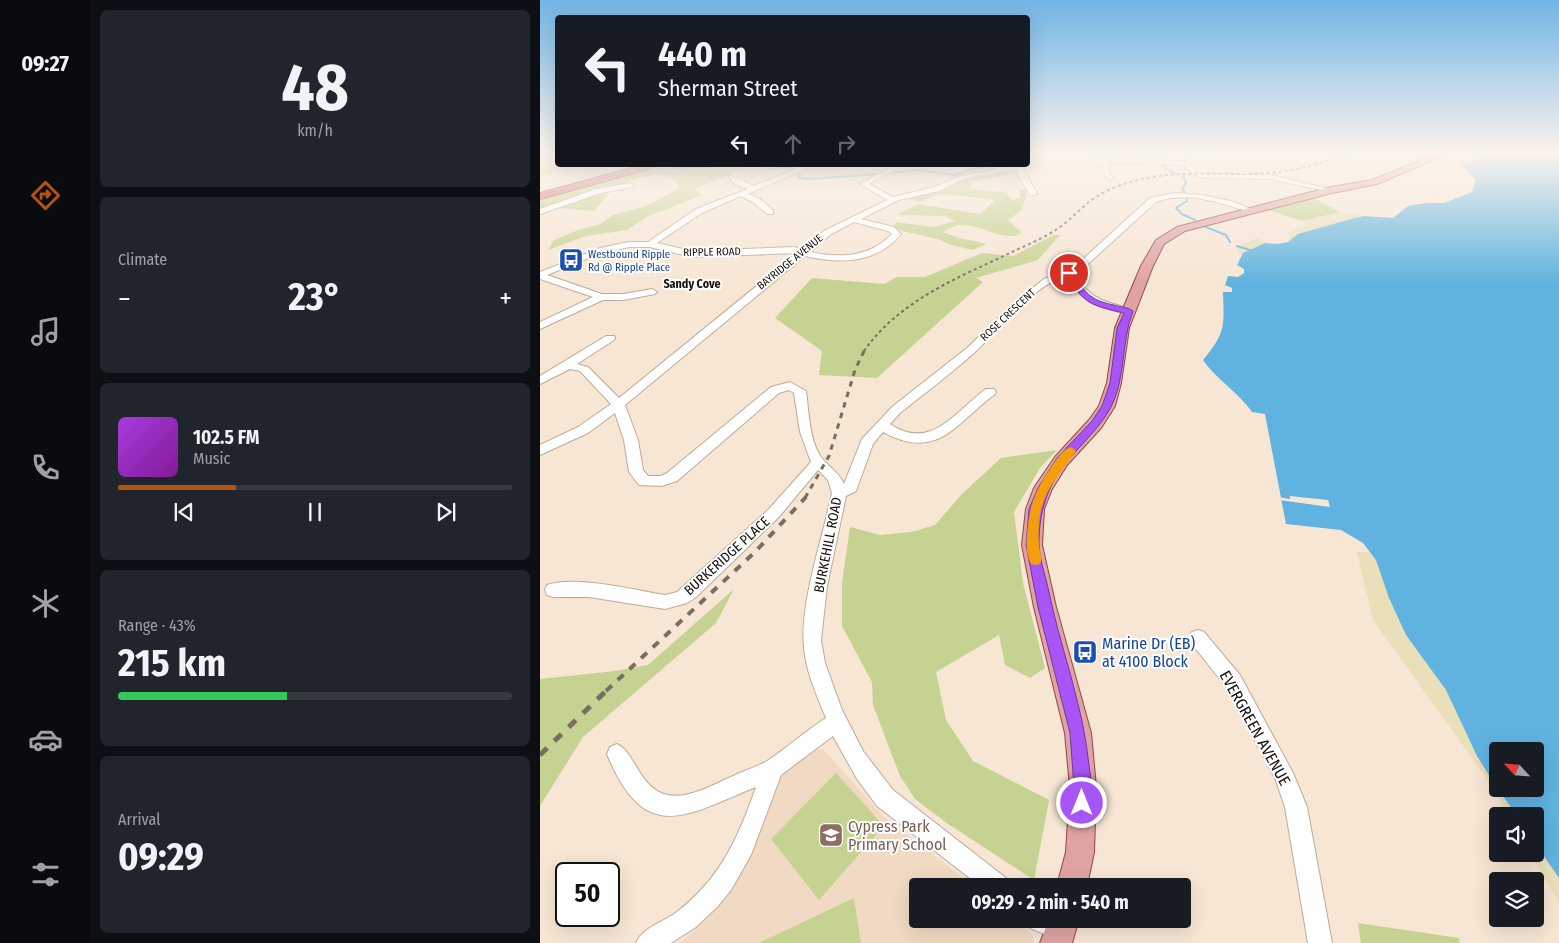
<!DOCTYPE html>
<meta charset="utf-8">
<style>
body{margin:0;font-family:"Fira Sans Condensed",sans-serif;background:#20242c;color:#f1f3f6;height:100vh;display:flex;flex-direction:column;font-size:19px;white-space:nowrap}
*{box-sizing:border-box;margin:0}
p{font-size:16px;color:#9ea1a6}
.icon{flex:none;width:28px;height:28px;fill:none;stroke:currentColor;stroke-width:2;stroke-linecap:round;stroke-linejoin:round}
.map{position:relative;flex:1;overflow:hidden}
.details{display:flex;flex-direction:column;gap:10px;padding:10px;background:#0d0f14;width:450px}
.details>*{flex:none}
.top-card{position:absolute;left:15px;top:15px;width:475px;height:152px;border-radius:5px;box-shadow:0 5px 20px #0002;background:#171b24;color:#f1f3f6;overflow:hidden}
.needle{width:32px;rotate:296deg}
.tools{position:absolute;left:949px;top:742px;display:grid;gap:10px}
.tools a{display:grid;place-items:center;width:55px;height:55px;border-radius:5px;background:#171b24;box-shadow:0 5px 20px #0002;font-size:25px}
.speed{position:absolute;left:15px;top:862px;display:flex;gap:10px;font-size:25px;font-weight:700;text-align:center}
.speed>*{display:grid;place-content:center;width:65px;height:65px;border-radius:50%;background:#171b24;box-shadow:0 5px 20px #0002;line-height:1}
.speed .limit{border:2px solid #111;border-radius:8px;background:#fff;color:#111}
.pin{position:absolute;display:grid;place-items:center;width:42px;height:42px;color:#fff;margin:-21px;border:2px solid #fff;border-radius:50%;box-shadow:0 1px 5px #0007}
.me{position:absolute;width:55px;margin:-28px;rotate:0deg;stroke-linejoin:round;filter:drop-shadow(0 0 4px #0008)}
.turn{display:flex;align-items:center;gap:18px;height:105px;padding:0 20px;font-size:22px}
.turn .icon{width:65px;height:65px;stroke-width:2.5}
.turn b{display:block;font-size:35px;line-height:42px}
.lanes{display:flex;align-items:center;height:48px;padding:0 20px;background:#0003;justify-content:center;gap:25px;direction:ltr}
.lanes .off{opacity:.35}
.big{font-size:38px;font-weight:700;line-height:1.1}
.details .widget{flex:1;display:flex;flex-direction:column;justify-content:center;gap:8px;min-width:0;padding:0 18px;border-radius:8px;background:#20242c}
.details .dial{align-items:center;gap:0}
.dial b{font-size:65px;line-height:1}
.song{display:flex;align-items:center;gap:15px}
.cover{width:60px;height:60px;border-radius:8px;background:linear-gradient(135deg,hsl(280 70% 55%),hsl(290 70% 35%))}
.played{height:5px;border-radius:2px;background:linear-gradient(90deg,#b45309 30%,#363941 30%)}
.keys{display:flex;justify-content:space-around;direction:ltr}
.heat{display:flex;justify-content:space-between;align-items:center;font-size:28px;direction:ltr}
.charge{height:8px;border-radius:4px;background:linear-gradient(90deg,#34c759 43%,#363941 0)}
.trip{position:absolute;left:369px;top:878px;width:282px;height:50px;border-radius:5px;background:#171b24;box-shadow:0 5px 20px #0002;font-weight:700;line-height:50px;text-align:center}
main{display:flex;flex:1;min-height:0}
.menu{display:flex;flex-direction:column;width:90px;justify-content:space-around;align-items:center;background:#090b0e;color:#9ea1a6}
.menu .icon{width:35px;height:35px}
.menu .selected{color:#b45309}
.menu b{font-size:22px;color:#f1f3f6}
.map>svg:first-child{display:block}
.built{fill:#f1dac3}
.green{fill:#c5d291}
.sand{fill:#e9e0ba}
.water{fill:#60b3e0}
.pier{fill:#f7e6d4}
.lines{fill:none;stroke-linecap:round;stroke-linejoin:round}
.stream{stroke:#60b3e0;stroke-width:2}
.minor-casing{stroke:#bbab9a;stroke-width:2}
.major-casing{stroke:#8d4846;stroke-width:2}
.highway-casing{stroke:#8d4846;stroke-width:2}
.minor{fill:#fff;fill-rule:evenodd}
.major{fill:#e0a3a3;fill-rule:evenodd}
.highway{fill:#cc6665;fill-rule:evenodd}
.rail-far3{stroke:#796e63;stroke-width:2;stroke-dasharray:3 3;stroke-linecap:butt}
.rail-far2{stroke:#796e63;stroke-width:3;stroke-dasharray:5.5 5.5;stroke-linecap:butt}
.rail-far1{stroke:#796e63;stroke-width:4;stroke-dasharray:8 8;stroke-linecap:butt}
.rail{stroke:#796e63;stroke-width:5;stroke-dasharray:10 10;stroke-linecap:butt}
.route{fill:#a855f7;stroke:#6d37a1}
.slow{fill:#f59e0b}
.labels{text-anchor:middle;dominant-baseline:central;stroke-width:4;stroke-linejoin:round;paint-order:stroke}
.far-street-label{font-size:11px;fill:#17110b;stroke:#fff}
.far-transit-label{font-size:11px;fill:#164399;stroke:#fff;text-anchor:start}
.far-neighbourhood-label{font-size:12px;font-weight:bold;fill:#17110b;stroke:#fff}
.street-label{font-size:14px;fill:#17110b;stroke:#fff}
.near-transit-label{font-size:16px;fill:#164399;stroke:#fff;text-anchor:start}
.near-street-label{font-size:16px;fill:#17110b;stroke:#fff}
.near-education-label{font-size:16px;fill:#785e54;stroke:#fff;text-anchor:start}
</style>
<main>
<nav class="menu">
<b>09:27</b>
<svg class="icon selected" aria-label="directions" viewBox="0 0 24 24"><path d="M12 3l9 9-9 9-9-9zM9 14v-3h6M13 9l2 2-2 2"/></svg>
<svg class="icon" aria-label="music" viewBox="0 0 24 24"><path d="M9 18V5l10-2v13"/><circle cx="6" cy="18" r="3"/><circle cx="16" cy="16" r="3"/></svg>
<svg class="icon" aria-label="phone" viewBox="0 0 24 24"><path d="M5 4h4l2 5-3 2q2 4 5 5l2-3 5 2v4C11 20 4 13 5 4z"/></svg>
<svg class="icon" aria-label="climate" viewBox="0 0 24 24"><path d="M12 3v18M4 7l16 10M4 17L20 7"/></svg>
<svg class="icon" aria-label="car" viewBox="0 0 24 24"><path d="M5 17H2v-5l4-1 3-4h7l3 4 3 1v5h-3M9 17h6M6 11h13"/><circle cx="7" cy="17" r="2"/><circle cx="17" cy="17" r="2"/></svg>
<svg class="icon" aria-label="filters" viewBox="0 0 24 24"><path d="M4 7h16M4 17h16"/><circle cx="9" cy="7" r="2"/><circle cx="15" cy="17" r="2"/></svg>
</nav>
<section class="details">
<div class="widget dial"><b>48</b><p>km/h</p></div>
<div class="widget"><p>Climate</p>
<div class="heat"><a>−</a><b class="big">23°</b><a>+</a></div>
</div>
<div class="widget">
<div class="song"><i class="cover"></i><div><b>102.5 FM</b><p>Music</p></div></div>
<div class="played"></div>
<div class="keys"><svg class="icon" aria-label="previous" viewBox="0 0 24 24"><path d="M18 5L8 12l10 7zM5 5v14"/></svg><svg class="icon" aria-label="pause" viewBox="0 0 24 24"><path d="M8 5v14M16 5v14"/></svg><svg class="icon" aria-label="next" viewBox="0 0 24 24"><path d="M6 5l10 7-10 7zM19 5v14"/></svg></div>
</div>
<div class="widget"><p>Range · 43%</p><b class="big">215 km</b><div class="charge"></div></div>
<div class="widget"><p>Arrival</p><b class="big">09:29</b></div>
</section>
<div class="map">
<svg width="1019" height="943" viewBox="0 0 1019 943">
<rect width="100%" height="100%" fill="#f7e6d4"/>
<path class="built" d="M271,749L284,750L343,816L434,886H378V919H477L493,936L495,943H139L165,921L187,898L210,853L235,775Z"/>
<path class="green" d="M0,152L17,155L18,165H40L0,176Z
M121,165H235L230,167L210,166L155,189L154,190L163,195L108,216L87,230L46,236L8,250L14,240L38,230L60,224L73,215L109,205L139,188C139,180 127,174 119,174C111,174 80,183 74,188C67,193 60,205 54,211L6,207L0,210V198Z
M463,172L469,174L432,182L428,189L466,192L472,200L481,198L479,190L488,189L482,210L468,220L482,233C456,246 432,211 403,232L419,238L447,244L433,250L411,245L398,239L362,231L353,227L356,222L394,227L415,221L405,216L356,215L378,204L440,214L454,201L452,199L400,194L379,202L366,198L408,188L423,180Z
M772,197L800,212L763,221L724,209Z
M513,235H520L498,260L436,278L443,282L337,378L279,375L282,351L235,318L272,278L344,284L357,277H385L442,253L473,256Z
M517,450L500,468L474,512L483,583L505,668L490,678L465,665L459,635L396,672L406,720L433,761L509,800L494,880L408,824L375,799L360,776L333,705L332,682L302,626V583L310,527L340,535L372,532L395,525L422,494L461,458Z
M194,589L176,623L43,737L0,806V679L75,671L108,665Z
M296,773L344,826L279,900L231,839Z
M314,898L321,943H219Z
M818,923L919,938L920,943H821Z"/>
<path class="sand" d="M800,212L824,216L758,234L748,242L750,232L766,226L763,221Z
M717,238H720L727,243L704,258L695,247Z
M817,552H825L847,557L958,751V789L1019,787V904L991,854H995V816H969L952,786L833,620Z"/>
<path class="water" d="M999,152H1019V878L995,843V816H977L958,789H995V751H958L957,788L937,756L906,690L866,635L849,598L836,560L823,543L801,530L746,524L725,414L712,412C698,392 677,380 663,360C686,332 684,327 683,292H692V288L685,285L688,276L698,277L704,273V269L697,265L703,253L725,243L738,244L748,242L758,234L815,218L824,216L853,218L868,206L887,203H904L932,192L936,180L921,164L941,157Z"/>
<path class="pier" d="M750,496L788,500L790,507L739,500L738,497L750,499Z"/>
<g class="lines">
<path class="stream" d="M518,152H526
M611,152L623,158
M624,164L626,169L635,173
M56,165H59
M219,165L232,169L250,167L255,169
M191,166L210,165
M118,169L185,166
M259,173L260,178L268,179L339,174
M349,173L379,170L414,175L436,168L464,165
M643,176L646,183L642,189L645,193
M647,199V201L636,208L642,214L655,220
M663,226L686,235L690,242
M697,246L713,251"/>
<defs>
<path id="minor" d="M659,152H667L653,160L651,164L656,172L664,174L730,175L795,190L791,192L730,179L663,178L652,174L646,166L619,163H572L568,165L569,173L574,178L571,180L563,174L562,165L549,161L558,156C586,162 617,159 646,162L648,158Z
M266,165H275L208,194L220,199L233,210V214H227L214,203L201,196L162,213L117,243L152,251L254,247L262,249L284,231L347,200L320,184L355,165H363L329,184L353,197L394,187L420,176L475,165H481L497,194L490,196L476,170L424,179L399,191L359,200L321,219L354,227L361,234C337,264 299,264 265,256L85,405L98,440L103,470L108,476H121L127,473L231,387L250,382L266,391C269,412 269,439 281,457C289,468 298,471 304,484L322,439L352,407L427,348L475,302L504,279L532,269L610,198L635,193L662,195L691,201L714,210L710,212C679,203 648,190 616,202L538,273L534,274C550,299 564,302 592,309V313C585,314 579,312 572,310C550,305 538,295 526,276C493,285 460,329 435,352C412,373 385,393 360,413L350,424C392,452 415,411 446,389H454L456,392L454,395C416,423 398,462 343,432L333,444L316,491L306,496L287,586L281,640L285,663L302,710L323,751L353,790L466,878L470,886H440L337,806L317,779L293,736L241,775L211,855L191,890L178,906L156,927L131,943H96C102,928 121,923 134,914C144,907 152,899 160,891C188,862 203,824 216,787C146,815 105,847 67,754L70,747L77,744C93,751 98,781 119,792C142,804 174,784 195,775C205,770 217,767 227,761C247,748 265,731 286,718C277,696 266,672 264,648C259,605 283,537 292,493L288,480L278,470L238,518L155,598L147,603L125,609L49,597H13L7,595L5,590L7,585C35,575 95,590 125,595L137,592L228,510L271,462L260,432L254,393L249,390L239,393L137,481L122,486L99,485L89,472L84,440L75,413L48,433L0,455V445L38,427L71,404L40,371L30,369L0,384V376L66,336H74L75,338L74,340L37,364L48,367L79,398L257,253L152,257L110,247H89L53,256L7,275L62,294H83L112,289L117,292L115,294L83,300H63L0,329V322L53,297L0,279V272L60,248L89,242H108L156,209L208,189L196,185L189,178V176C196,175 206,183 214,186ZM314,222L348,231L352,234C329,258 300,258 270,252L290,235Z
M90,183L94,185L93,187L61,193L0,214V209L56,189Z
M658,630L664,632L700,675L753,773L767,807L792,943H768L745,807L735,778L686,687L652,644L649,638L652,632Z
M487,919H526L530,920L533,929L530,938L521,941L490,928Z"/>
<path id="major" d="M901,152H912L837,184L792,193L645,231L624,244L613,266L589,328L581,383L575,406L561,428L527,465L512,489L504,509L502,545L516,607L551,733L556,787L554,852L547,886H517L526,852L530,787L525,733L494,607L482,545L486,509L494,488L515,457L549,420L559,406L567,383L575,328L601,266L616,240L637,227L791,187L832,180Z
M509,919H539L532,943H500Z"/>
<path id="highway" d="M102,165H118L116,167L0,199V193Z"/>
</defs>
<use href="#minor" class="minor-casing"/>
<use href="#major" class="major-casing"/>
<use href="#highway" class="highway-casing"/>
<use href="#minor" class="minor"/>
<use href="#major" class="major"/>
<use href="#highway" class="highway"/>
<path class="rail-far3" d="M324,351C359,301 417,278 470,253C484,246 500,240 514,231C527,223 537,212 549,202C566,189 586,182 607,178C648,170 691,176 732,173C761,170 788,161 816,152"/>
<path class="rail-far2" d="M265,498L289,456L315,370L325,349"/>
<path class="rail-far1" d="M66,691L215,552L266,497"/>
<path class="rail" d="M0,755L67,690"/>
</g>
<linearGradient id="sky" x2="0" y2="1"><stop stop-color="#71b4e5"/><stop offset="0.54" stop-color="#fbf4ec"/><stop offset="1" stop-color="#fbf4ec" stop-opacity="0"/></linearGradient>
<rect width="1019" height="284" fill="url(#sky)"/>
<path class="route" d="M527,272H532C545,292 549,300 574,305C580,307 588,307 593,311C581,342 586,378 571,407C560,428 541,444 526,463C507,486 499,513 499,543C499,558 505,574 508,588C520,647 543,704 549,765C551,779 554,796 548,810L542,812L536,810L533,803L534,787L530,733L498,607L486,545L489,509L498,488L517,458L552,421L562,406L570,383L577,328L584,313C550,305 543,304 526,273Z"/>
<path class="slow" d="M531,447L536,451C523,470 507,486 501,509C499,519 498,534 499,545C499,551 503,557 500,564L495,565L491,564C486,554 486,544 487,534C490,503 495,491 512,466C517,459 522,450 531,447Z"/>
<defs>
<symbol id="bus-square" viewBox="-11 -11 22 22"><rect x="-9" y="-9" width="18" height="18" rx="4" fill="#1a4fb4" stroke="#fff"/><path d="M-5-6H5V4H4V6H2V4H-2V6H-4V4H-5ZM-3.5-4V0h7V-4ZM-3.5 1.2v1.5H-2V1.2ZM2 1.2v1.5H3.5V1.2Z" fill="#fff"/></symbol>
<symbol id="school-square" viewBox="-11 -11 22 22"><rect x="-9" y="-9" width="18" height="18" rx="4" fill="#8d6e63" stroke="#fff"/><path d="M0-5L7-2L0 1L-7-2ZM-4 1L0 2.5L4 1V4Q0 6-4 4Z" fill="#fff"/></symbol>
</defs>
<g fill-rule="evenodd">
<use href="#bus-square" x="17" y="246" width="28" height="28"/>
<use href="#bus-square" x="531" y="638" width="28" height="28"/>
<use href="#school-square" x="277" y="821" width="28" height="28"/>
</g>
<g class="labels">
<g class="far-street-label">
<text transform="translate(172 252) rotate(-1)">RIPPLE ROAD</text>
<text transform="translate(250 262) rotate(-39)">BAYRIDGE AVENUE</text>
<text transform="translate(468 315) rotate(-43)">ROSE CRESCENT</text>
</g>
<g class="far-transit-label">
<text x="48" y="254">Westbound Ripple<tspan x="48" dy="13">Rd @ Ripple Place</tspan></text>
</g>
<g class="far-neighbourhood-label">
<text x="152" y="284">Sandy Cove</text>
</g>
<g class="street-label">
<text transform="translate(288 545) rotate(-79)">BURKEHILL ROAD</text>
<text transform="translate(187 556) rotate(-42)">BURKERIDGE PLACE</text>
</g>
<g class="near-transit-label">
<text x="562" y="643">Marine Dr (EB)<tspan x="562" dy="18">at 4100 Block</tspan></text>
</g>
<g class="near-street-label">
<text transform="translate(715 728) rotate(61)">EVERGREEN AVENUE</text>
</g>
<g class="near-education-label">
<text x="308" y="826">Cypress Park<tspan x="308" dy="18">Primary School</tspan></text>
</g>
</g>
</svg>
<div class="tools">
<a><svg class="needle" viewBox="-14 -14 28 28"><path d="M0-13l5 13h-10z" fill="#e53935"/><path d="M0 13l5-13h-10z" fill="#9ea1a6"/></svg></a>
<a><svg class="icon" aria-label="sound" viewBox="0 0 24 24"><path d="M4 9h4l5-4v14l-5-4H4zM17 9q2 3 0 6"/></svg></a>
<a><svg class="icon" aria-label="layers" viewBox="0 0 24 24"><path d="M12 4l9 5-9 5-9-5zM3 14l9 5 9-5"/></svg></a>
</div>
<div class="speed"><div class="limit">50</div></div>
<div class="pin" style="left:529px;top:273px;background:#d93025"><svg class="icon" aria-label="arrive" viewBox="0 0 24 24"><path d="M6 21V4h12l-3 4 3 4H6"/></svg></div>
<svg class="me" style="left:542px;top:803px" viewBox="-20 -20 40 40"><circle r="17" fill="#a855f7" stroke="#fff" stroke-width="3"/><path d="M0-11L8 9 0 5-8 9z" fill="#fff"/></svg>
<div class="trip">09:29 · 2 min · 540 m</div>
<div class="top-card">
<div class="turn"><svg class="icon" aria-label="left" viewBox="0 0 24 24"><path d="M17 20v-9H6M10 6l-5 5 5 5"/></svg><div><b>440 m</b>Sherman Street</div></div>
<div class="lanes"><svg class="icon" aria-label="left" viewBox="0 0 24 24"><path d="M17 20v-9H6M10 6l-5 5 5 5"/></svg><svg class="icon off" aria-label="ahead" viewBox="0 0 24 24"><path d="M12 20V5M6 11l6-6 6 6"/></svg><svg class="icon off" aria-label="right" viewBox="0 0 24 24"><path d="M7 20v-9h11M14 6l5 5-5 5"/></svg></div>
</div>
</div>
</main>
